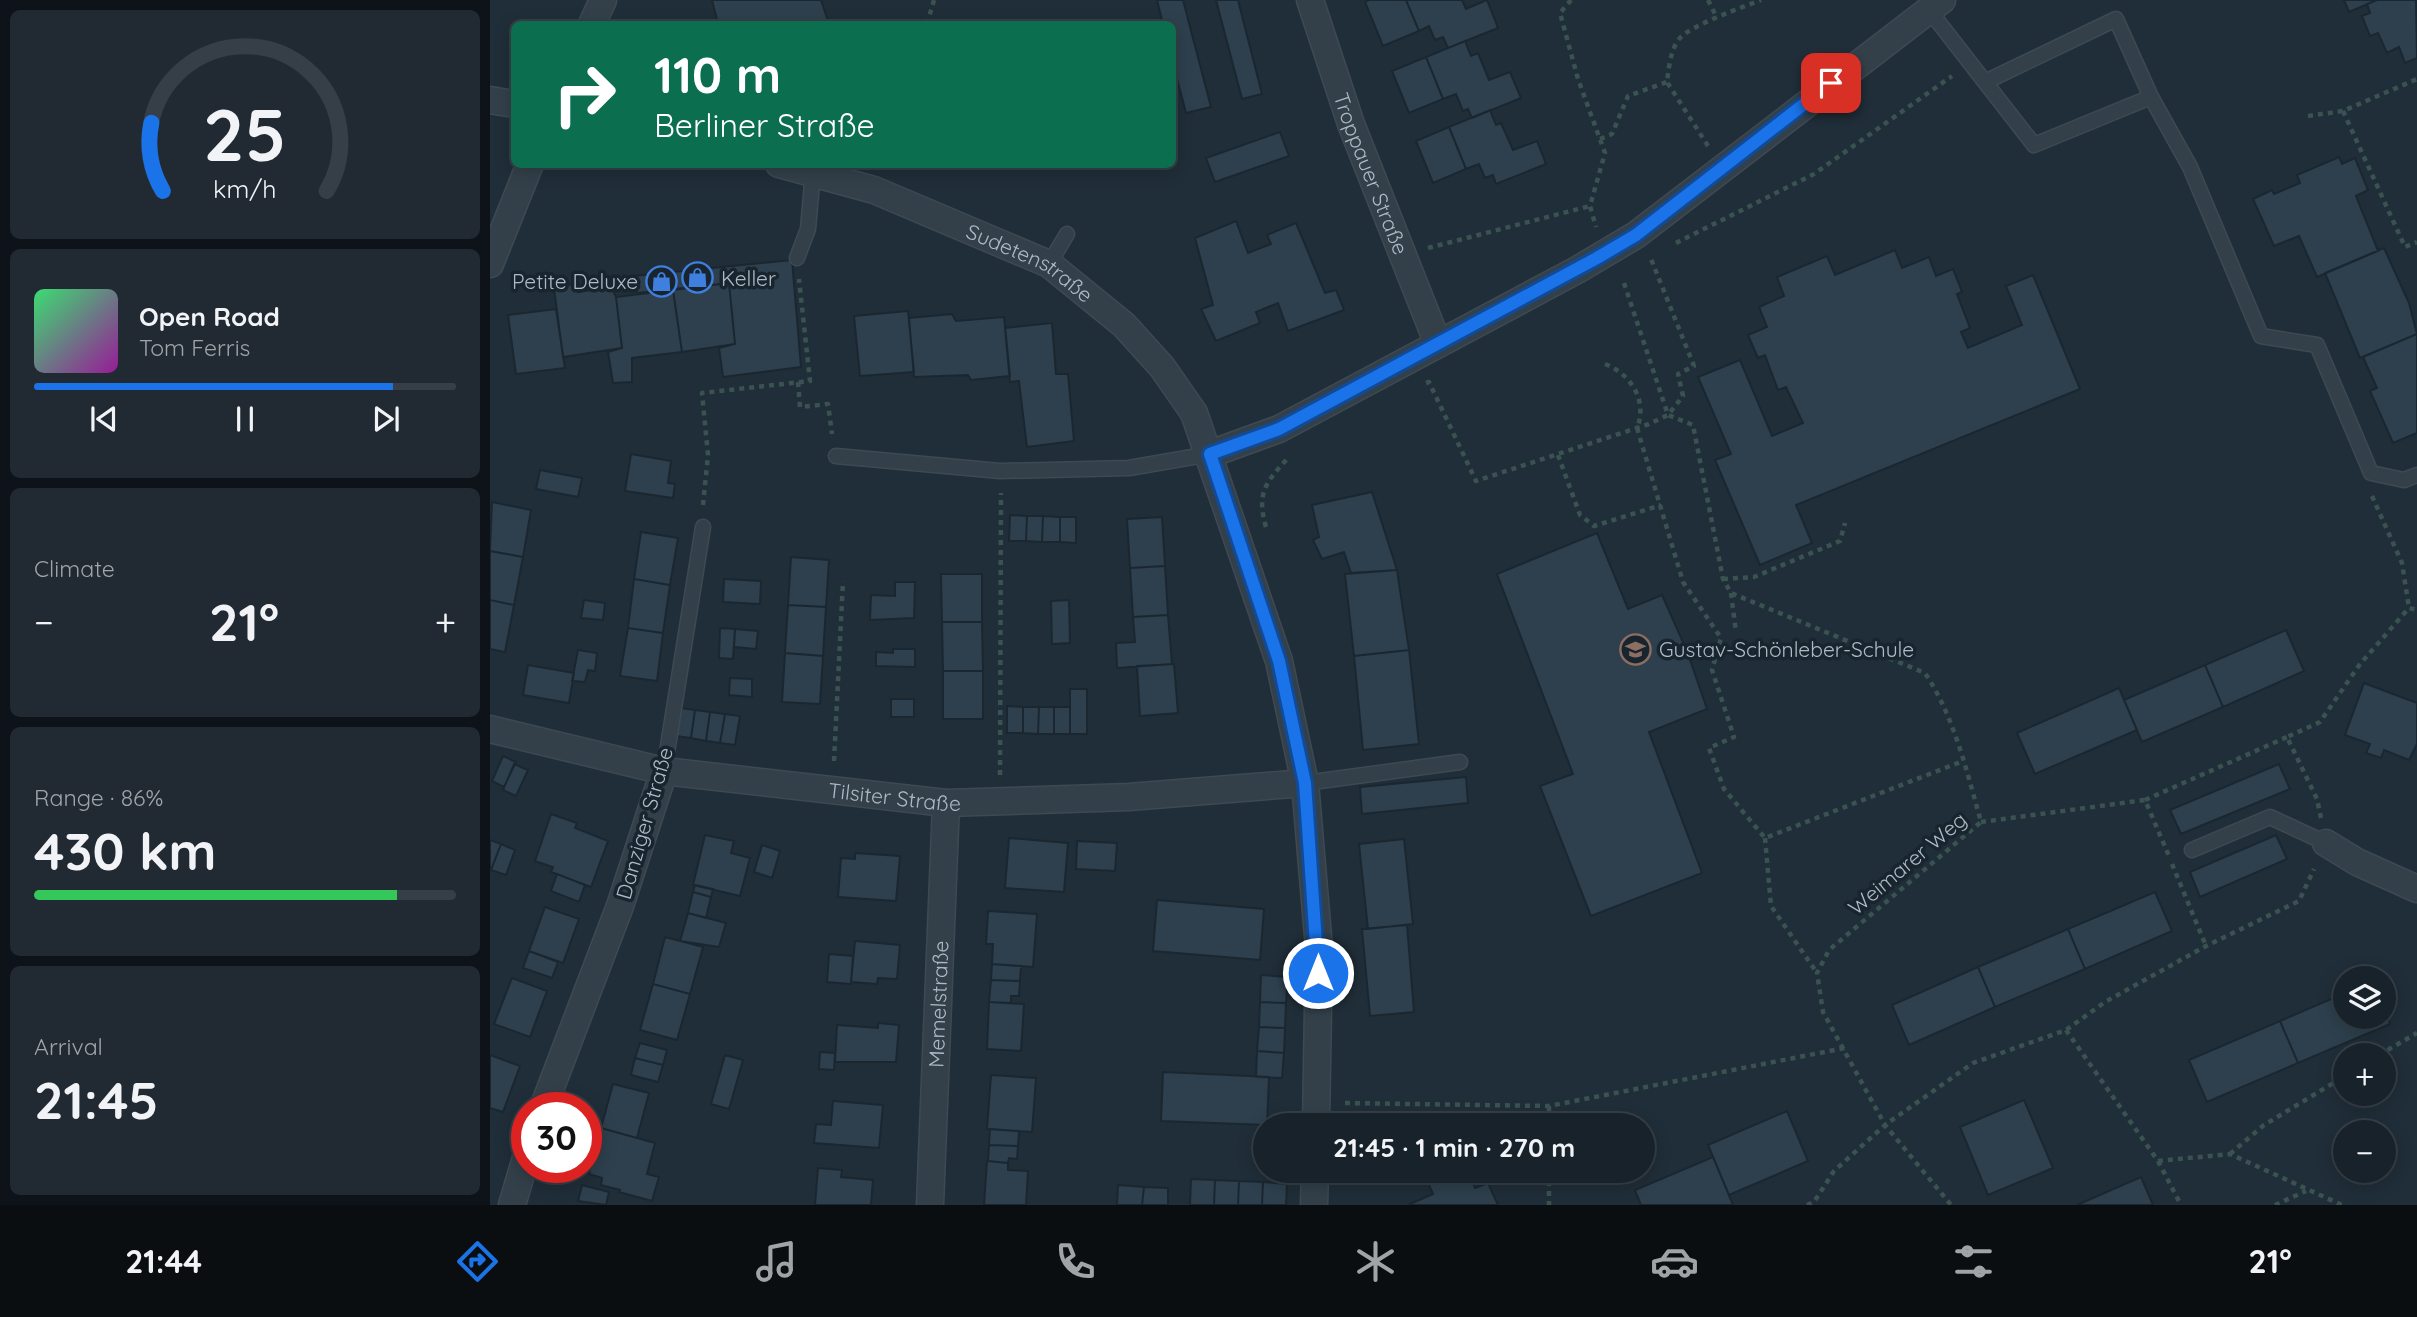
<!DOCTYPE html>
<meta charset="utf-8">
<style>
body{margin:0;font-family:Quicksand,sans-serif;background:#212a33;color:#f1f3f6;height:100vh;display:flex;flex-direction:column;font-size:26px;white-space:nowrap}
*{box-sizing:border-box;margin:0}
p{font-size:23px;color:#9fa4a9}
.icon{flex:none;width:38px;height:38px;fill:none;stroke:currentColor;stroke-width:2;stroke-linecap:round;stroke-linejoin:round}
.map{position:relative;flex:1;overflow:hidden}
.side{display:flex;flex-direction:column;gap:10px;padding:10px;background:#0d1318;width:490px}
.side>*{flex:none}
.guide{position:absolute;left:21px;top:21px;width:665px;height:147px;border-radius:10px;box-shadow:0 4px 18px #0003,0 0 0 2px #363f47;background:#0b6e4f;color:#fff;overflow:hidden}
.fabs{position:absolute;left:1843px;top:966px;display:grid;gap:14px}
.fabs a{display:grid;place-items:center;width:63px;height:63px;border-radius:50%;background:#18222b;box-shadow:0 4px 18px #0003,0 0 0 2px #363f47;font-size:35px}
.speed{position:absolute;left:21px;top:1092px;display:flex;gap:14px;font-size:35px;font-weight:700;text-align:center}
.speed>*{display:grid;place-content:center;width:91px;height:91px;border-radius:50%;background:#18222b;box-shadow:0 4px 18px #0003,0 0 0 2px #363f47;line-height:1}
.speed .limit{border:10px solid #d22;background:#fff;color:#111}
.pin{position:absolute;display:grid;place-items:center;width:60px;height:60px;color:#fff;margin:-30px;border-radius:14px;box-shadow:0 4px 10px #0006}
.me{position:absolute;width:77px;margin:-38px;rotate:0deg;stroke-linejoin:round;filter:drop-shadow(0 0 5px #0008)}
.turn{display:flex;align-items:center;gap:24px;height:147px;padding:0 28px;font-size:32px}
.turn .icon{width:91px;height:91px;stroke-width:2.5}
.turn b{display:block;font-size:49px;line-height:60px}
.big{font-size:52px;font-weight:700;line-height:1.1}
.side .card{flex:1;display:flex;flex-direction:column;justify-content:center;gap:10px;min-width:0;padding:0 24px;border-radius:10px;background:#212a33}
.side .dial{align-items:center;gap:0}
.dial svg{height:182px;overflow:visible;fill:none;stroke:#363f47;stroke-width:7;stroke-linecap:round;text-anchor:middle}
.dial text{fill:#f1f3f6;stroke:none}
.song{display:flex;align-items:center;gap:21px}
.cover{width:84px;height:84px;border-radius:10px;background:linear-gradient(135deg,hsl(140 70% 55%),hsl(300 70% 35%))}
.played{height:7px;border-radius:4px;background:linear-gradient(90deg,#1a73e8 85%,#363f47 85%)}
.keys{display:flex;justify-content:space-around;direction:ltr}
.heat{display:flex;justify-content:space-between;align-items:center;font-size:38px;direction:ltr}
.charge{height:10px;border-radius:5px;background:linear-gradient(90deg,#34c759 86%,#363f47 0)}
.trip{position:absolute;left:763px;top:1113px;width:402px;height:70px;border-radius:35px;background:#18222b;box-shadow:0 4px 18px #0003,0 0 0 2px #363f47;font-weight:700;line-height:70px;text-align:center}
.tab-bar{display:flex;height:112px;justify-content:space-around;align-items:center;background:#0a0e11;color:#9fa4a9}
.tab-bar .icon{width:49px;height:49px}
.tab-bar .current{color:#1a73e8}
.tab-bar b{font-size:32px;color:#f1f3f6}
main{display:flex;flex:1;min-height:0}
.map>svg:first-child{display:block}
.building{fill:#2e404e;stroke:#1b2730;stroke-width:2}
.lines{fill:none;stroke-linecap:round;stroke-linejoin:round}
.lane-casing{stroke:#3d4953;stroke-width:17}
.street-casing{stroke:#3d4953;stroke-width:29}
.path{stroke:#3a5351;stroke-width:4.5;stroke-dasharray:5 5;stroke-linecap:butt}
.lane{stroke:#33404a;stroke-width:14}
.street{stroke:#33404a;stroke-width:26}
.route-casing{stroke:#114b97;stroke-width:18}
.route{stroke:#1a73e8;stroke-width:12}
.labels{text-anchor:middle;dominant-baseline:central;stroke-width:7;stroke-linejoin:round;paint-order:stroke}
.street-label{font-size:21px;fill:#aebbc6;stroke:#19252e}
.poi-label{font-size:21px;fill:#aebbc6;stroke:#19252e;text-anchor:start}
</style>
<main>
<section class="side">
<div class="card dial"><svg viewBox="0 0 100 80">
<path d="M14 69A42 42 0 1 1 86 69"/>
<path d="M14 69A42 42 0 0 1 9 39" stroke="#1a73e8"/>
<text x="50" y="56" font-size="32" font-weight="700">25</text>
<text x="50" y="72" font-size="11">km/h</text>
</svg></div>
<div class="card">
<div class="song"><i class="cover"></i><div><b>Open Road</b><p>Tom Ferris</p></div></div>
<div class="played"></div>
<div class="keys"><svg class="icon" aria-label="previous" viewBox="0 0 24 24"><path d="M18 5L8 12l10 7zM5 5v14"/></svg><svg class="icon" aria-label="pause" viewBox="0 0 24 24"><path d="M8 5v14M16 5v14"/></svg><svg class="icon" aria-label="next" viewBox="0 0 24 24"><path d="M6 5l10 7-10 7zM19 5v14"/></svg></div>
</div>
<div class="card"><p>Climate</p>
<div class="heat"><a>−</a><b class="big">21°</b><a>+</a></div>
</div>
<div class="card"><p>Range · 86%</p><b class="big">430 km</b><div class="charge"></div></div>
<div class="card"><p>Arrival</p><b class="big">21:45</b></div>
</section>
<div class="map">
<svg width="1927" height="1205" viewBox="0 0 1927 1205">
<rect width="100%" height="100%" fill="#202e39"/>
<path class="building" d="M222,0H331L339,24H228Z
M667,0H693L721,107L696,113L682,60V24H673Z
M726,0H748L772,94L752,99Z
M879,0H916L929,31L893,46L875,2Z
M916,0H972L976,9L997,0L1008,28L958,48L953,37L945,40L939,26L929,31Z
M1854,0H1887L1859,12Z
M1887,0H1926L1927,58L1915,63L1909,47L1897,53L1888,33L1880,36L1872,16L1880,13L1877,4Z
M975,41L981,56L988,53L999,80L1020,72L1031,98L982,118L978,109L973,111L966,94L953,99L936,57Z
M936,57L953,99L919,113L902,71Z
M1000,110L1006,125L1011,123L1023,150L1047,141L1056,164L1006,184L1003,175L995,178L989,164L976,169L959,127Z
M959,127L976,169L943,183L926,141Z
M790,132L799,156L725,182L716,158Z
M1849,157L1852,164L1865,158L1878,190L1866,196L1888,251L1827,277L1809,236L1784,246L1763,199L1782,190L1784,194L1810,183L1807,175Z
M746,221L758,253L781,244L777,235L806,223L835,293L846,290L854,310L798,331L788,303L766,312L770,323L726,341L711,309L723,305L705,238Z
M1894,248L1919,303L1927,334L1870,358L1835,273Z
M1405,250L1412,268L1439,257L1446,276L1463,269L1472,292L1467,294L1480,328L1471,332L1478,348L1532,325L1516,286L1543,275L1590,389L1306,505L1322,543L1270,565L1225,460L1241,454L1208,377L1250,360L1282,436L1313,423L1296,387L1288,390L1275,355L1268,358L1258,335L1277,327L1269,307L1294,296L1287,277L1337,256L1345,275Z
M302,260L311,367L233,377L229,348L245,344L239,283L147,293L143,276Z
M88,283V292L121,287L126,297L132,348L73,357L64,288Z
M239,283L245,344L192,352L183,290Z
M183,290L192,352L142,358V382L123,383L118,352L132,348L126,297Z
M66,309L75,368L26,374L18,315Z
M418,311L424,372L370,376L364,316Z
M462,314L466,321L514,317L520,376L481,380L478,375L424,377L419,318Z
M562,323L566,374H578L584,441L537,447L529,381L520,382L515,328Z
M1927,334V433L1903,443L1880,391L1887,388L1873,357Z
M141,454L181,461L178,483L185,484L183,498L135,491Z
M50,470L92,478L88,497L46,489Z
M882,492L907,570L861,573L854,552L832,559L823,540L829,537L822,505Z
M2,502L41,510L33,557L0,551Z
M520,515L537,516L536,541H519Z
M537,516H553L552,542L536,541Z
M553,516L570,517V542H552Z
M570,517H586V543L570,542Z
M672,517L675,566L640,568L637,519Z
M151,532L188,538L180,585L144,579Z
M1107,533L1138,609L1172,595L1197,651L1217,709L1159,732L1212,873L1101,916L1050,786L1083,774L1007,574Z
M0,551L33,557L24,605L0,600Z
M301,557L339,560L336,607L298,605Z
M675,566L678,615L643,617L640,568Z
M907,570L919,650L864,656L855,574Z
M451,574H492V622H452Z
M144,579L180,585L173,633L138,628Z
M234,579L271,581L270,604L233,602Z
M405,582H425L424,618L380,620L381,595L405,596Z
M0,600L24,605L15,652L0,649Z
M94,600L115,603L113,620L91,618Z
M579,600L580,643L562,644L561,601Z
M298,605L336,607L333,656L295,653Z
M678,615L682,664L627,668L626,643L645,642L643,617Z
M452,622H492L493,671H453Z
M138,628L173,633L167,681L130,676Z
M230,628L245,629L243,659L229,658Z
M245,629L268,631L266,649L244,647Z
M1796,630L1814,671L1733,707L1715,665Z
M403,649H425V667L386,666V652L403,653Z
M88,650L107,653L105,671L98,670L95,682L82,681Z
M919,650L929,744L873,750L864,656Z
M295,653L333,656L330,704L292,702Z
M684,664L688,713L650,716L647,666Z
M38,665L84,673L79,703L33,695Z
M1715,665L1733,707L1652,742L1634,700Z
M453,671H493V719H453Z
M240,678L262,679V697L239,695Z
M1874,683L1927,703V744L1919,760L1894,750L1891,758L1876,753L1880,744L1855,735Z
M1629,688L1647,730L1545,774L1527,733Z
M580,689H597V734H580Z
M401,699H424V717H401Z
M517,706L533,707V733H517Z
M533,707H549L548,734L533,733Z
M549,707H564V734H548Z
M564,707H580V734H564Z
M191,708L205,710L201,738L186,736Z
M205,710L220,712L216,741L201,738Z
M220,712L235,714L230,743L216,741Z
M235,714L250,716L245,745L230,743Z
M13,756L26,762L14,787L2,781Z
M24,764L38,770L26,796L13,790Z
M1789,764L1800,789L1691,834L1680,810Z
M976,777L978,803L872,814L870,787Z
M61,814L87,823L85,828L118,841L101,887L61,872L63,867L45,861Z
M215,835L244,841L241,853L260,858L250,896L203,885Z
M1786,835L1797,859L1710,897L1700,872Z
M519,838L578,843L574,892L515,888Z
M914,839L923,924L878,929L869,844Z
M0,840L11,844L1,870L0,869Z
M587,841L627,843L625,871L586,869Z
M11,844L25,850L16,875L1,870Z
M272,845L290,851L282,878L264,872Z
M365,853L410,856L406,901L348,897L351,858L365,859Z
M67,874L95,885L89,902L61,891Z
M205,885L223,889L221,897L203,892Z
M203,892L221,897L216,918L198,913Z
M1665,892L1682,931L1595,969L1578,929Z
M667,900L774,909L770,960L663,951Z
M55,907L89,919L73,963L39,951Z
M498,911L547,914L543,967L502,964L503,944H496Z
M198,913L236,923L229,947L190,941Z
M917,925L924,1012L880,1016L872,929Z
M1578,929L1595,969L1505,1007L1488,967Z
M175,937L213,947L200,994L163,984Z
M365,941L410,945L407,979L388,978L387,984L361,982Z
M39,951L68,962L62,978L33,968Z
M339,954L363,956L361,984L337,982Z
M502,964L531,966L530,981L501,980Z
M1488,967L1505,1007L1419,1045L1402,1005Z
M771,975L798,977L796,1003L770,1002Z
M22,978L57,991L40,1037L4,1024Z
M501,980L530,981L529,996H521V1003L499,1002Z
M163,984L200,994L187,1040L150,1030Z
M1855,993V1017H1894V1009L1900,1024L1808,1063L1790,1021Z
M499,1002L534,1004L531,1051L497,1049Z
M770,1002L796,1003L795,1028L769,1027Z
M1790,1021L1808,1063L1717,1102L1699,1060Z
M388,1023L409,1025L406,1062H345L347,1025L388,1028Z
M769,1027L795,1028L794,1053L767,1051Z
M150,1043L177,1050L173,1065L145,1058Z
M767,1051L794,1053L792,1078L766,1077Z
M330,1052L345,1053L344,1070L329,1069Z
M0,1055L30,1066L13,1112L0,1108Z
M235,1055L253,1060L239,1109L221,1104Z
M145,1058L173,1065L168,1082L141,1075Z
M673,1072L779,1077L777,1125L671,1121Z
M501,1075L546,1078L542,1132L497,1129Z
M123,1084L159,1093L147,1138L111,1128Z
M1534,1100L1563,1168L1498,1195L1470,1127Z
M343,1101L393,1105L389,1148L324,1143L326,1124L341,1125Z
M1297,1111L1318,1161L1239,1195L1218,1145Z
M111,1128L165,1143L157,1174L169,1177L162,1201L129,1192L130,1190L111,1185L112,1178L99,1174Z
M500,1129L529,1131L528,1146L499,1145Z
M499,1145L528,1146L527,1159L519,1158L518,1163L498,1161Z
M1223,1157L1243,1205H1151L1145,1190Z
M497,1161L518,1163V1170L538,1171L536,1205H494Z
M328,1168L352,1170L351,1177L383,1180L381,1205H325Z
M933,1171H978L985,1188L998,1183L1008,1205H918L943,1194Z
M1651,1177L1663,1205H1587Z
M701,1179L725,1180L724,1205H700Z
M725,1180L749,1181L748,1205H724Z
M749,1181L773,1182L772,1205H748Z
M773,1182L797,1184L796,1205H772Z
M92,1185L119,1192L116,1205L88,1201Z
M628,1185L654,1187L652,1205H627Z
M654,1187L678,1188V1205H652Z"/>
<g class="lines">
<defs>
<path id="lane" d="M1439,10L1544,145L1661,97L1626,19L1495,82
M1661,97L1700,167L1771,336L1827,345L1881,473L1914,480L1927,475
M307,258L318,229L323,172
M559,264L577,234
M346,456L510,471L639,468L720,454
M174,771L213,527
M815,783L970,762
M1702,850L1780,817L1836,843"/>
<g id="street">
<path id="s1" d="M820,0L861,124L948,344"/>
<path d="M102,24L113,0"/>
<path d="M0,100L24,104"/>
<path id="s2" d="M289,164L384,190L559,264L634,325L672,367L704,413L789,661L815,783L829,948L826,1125"/>
<path d="M0,264L40,164"/>
<path d="M720,454L789,429L1087,270L1146,235L1452,0"/>
<path id="s3" d="M0,729L174,771L456,803L639,797L815,783"/>
<path d="M1836,843L1867,862L1927,889"/>
<path d="M53,1108L130,906L174,771"/>
<path d="M22,1205L37,1154"/>
<path id="s4" d="M440,1205L456,803"/>
<path d="M824,1205L825,1171"/>
</g>
</defs>
<use href="#lane" class="lane-casing"/>
<use href="#street" class="street-casing"/>
<path class="path" d="M1081,0L1070,13L1088,79L1115,153L1100,206L1106,227
M1218,0L1227,18
M437,24L444,0
M1853,111L1915,247L1927,242
M1818,116L1853,111L1927,79
M1110,139L1122,134L1138,96L1177,82
M1218,146L1177,82C1179,68 1180,51 1189,39C1201,25 1253,7 1271,0
M1186,243L1324,174L1462,76
M938,248L1100,206
M1134,283L1178,415L1203,425L1233,579L1241,593L1435,673C1464,716 1477,772 1491,822L1339,950L1327,973L1333,1012L1395,1125L1461,1205
M1115,364C1141,374 1158,401 1147,428L1193,582L1231,638L1222,670L1244,737L1219,748L1234,789L1275,838L1473,761
M308,382L310,407L338,404L342,434
M936,383L939,382L986,481L1159,424L1178,415L1193,396L1188,374L1204,366L1161,259
M1068,455L1090,515L1104,526L1171,505
M1882,496L1912,563L1919,608
M213,505L218,455L212,393L320,381L309,279
M776,527C766,493 776,482 798,458
M1233,579L1264,577L1350,541L1355,523
M1241,593L1246,632
M344,761L353,581
M510,775L511,493
M1655,800L1797,737
M1831,818L1827,799L1797,737L1830,722L1870,664L1919,608L1927,610
M1491,822L1655,800L1679,856
M1275,838L1281,906L1327,973
M1682,864L1716,946
M1576,1030L1668,1161L1740,1154L1852,1205
M1889,1055L1927,1033
M855,1103L1059,1106L1355,1048
M1059,1106V1125
M1740,1154L1774,1125L1855,1076
M1668,1161L1691,1205
M1059,1171V1205
M1317,1205L1324,1202L1344,1171L1395,1125L1483,1063L1576,1030L1615,1002L1716,946L1809,901L1824,869
M1785,1205L1816,1191"/>
<use href="#lane" class="lane"/>
<use href="#street" class="street"/>
</g>
<g class="lines">
<defs>
<path id="route" d="M828,973L815,783L789,661L720,454L789,429L1107,258L1146,235L1341,83"/>
</defs>
<use href="#route" class="route-casing"/>
<use href="#route" class="route"/>
</g>
<defs>
<symbol id="shop-ring" viewBox="-11 -11 22 22"><circle r="9.5" fill="#19252e" stroke="#3f7fe0" stroke-width="1.5"/><path d="M-5-2.5h2.3a2.7 3.5 0 0 1 5.4 0H5L5.5 6h-11ZM-1.5-2.5h3a1.5 2.3 0 0 0-3 0Z" fill="#3f7fe0"/></symbol>
<symbol id="school-ring" viewBox="-11 -11 22 22"><circle r="9.5" fill="#19252e" stroke="#8d6e63" stroke-width="1.5"/><path d="M0-5L7-2L0 1L-7-2ZM-4 1L0 2.5L4 1V4Q0 6-4 4Z" fill="#8d6e63"/></symbol>
</defs>
<g fill-rule="evenodd">
<use href="#shop-ring" x="190" y="260" width="35" height="35"/>
<use href="#shop-ring" x="154" y="264" width="35" height="35"/>
<use href="#school-ring" x="1128" y="632" width="35" height="35"/>
</g>
<g class="labels">
<g class="street-label">
<text stroke="none"><textPath href="#s1" startOffset="184">Troppauer Straße</textPath></text>
<text stroke="none"><textPath href="#s2" startOffset="271">Sudetenstraße</textPath></text>
<text stroke="none"><textPath href="#s3" startOffset="411">Tilsiter Straße</textPath></text>
<text transform="translate(154 823) rotate(-74)">Danziger Straße</text>
<text transform="translate(1417 863) rotate(-40)">Weimarer Weg</text>
<text stroke="none"><textPath href="#s4" startOffset="201">Memelstraße</textPath></text>
</g>
<g class="poi-label">
<text x="231" y="278">Keller</text>
<text x="148" y="281" text-anchor="end">Petite Deluxe</text>
<text x="1169" y="649">Gustav-Schönleber-Schule</text>
</g>
</g>
</svg>
<div class="fabs">
<a><svg class="icon" aria-label="layers" viewBox="0 0 24 24"><path d="M12 4l9 5-9 5-9-5zM3 14l9 5 9-5"/></svg></a>
<a>+</a>
<a>−</a>
</div>
<div class="speed"><div class="limit">30</div></div>
<div class="pin" style="left:1341px;top:83px;background:#d93025"><svg class="icon" aria-label="arrive" viewBox="0 0 24 24"><path d="M6 21V4h12l-3 4 3 4H6"/></svg></div>
<svg class="me" style="left:828px;top:973px" viewBox="-20 -20 40 40"><circle r="17" fill="#1a73e8" stroke="#fff" stroke-width="3"/><path d="M0-11L8 9 0 5-8 9z" fill="#fff"/></svg>
<div class="trip">21:45 · 1 min · 270 m</div>
<div class="guide">
<div class="turn"><svg class="icon" aria-label="right" viewBox="0 0 24 24"><path d="M7 20v-9h11M14 6l5 5-5 5"/></svg><div><b>110 m</b>Berliner Straße</div></div>
</div>
</div>
</main>
<nav class="tab-bar">
<b>21:44</b>
<svg class="icon current" aria-label="directions" viewBox="0 0 24 24"><path d="M12 3l9 9-9 9-9-9zM9 14v-3h6M13 9l2 2-2 2"/></svg>
<svg class="icon" aria-label="music" viewBox="0 0 24 24"><path d="M9 18V5l10-2v13"/><circle cx="6" cy="18" r="3"/><circle cx="16" cy="16" r="3"/></svg>
<svg class="icon" aria-label="phone" viewBox="0 0 24 24"><path d="M5 4h4l2 5-3 2q2 4 5 5l2-3 5 2v4C11 20 4 13 5 4z"/></svg>
<svg class="icon" aria-label="climate" viewBox="0 0 24 24"><path d="M12 3v18M4 7l16 10M4 17L20 7"/></svg>
<svg class="icon" aria-label="car" viewBox="0 0 24 24"><path d="M5 17H2v-5l4-1 3-4h7l3 4 3 1v5h-3M9 17h6M6 11h13"/><circle cx="7" cy="17" r="2"/><circle cx="17" cy="17" r="2"/></svg>
<svg class="icon" aria-label="filters" viewBox="0 0 24 24"><path d="M4 7h16M4 17h16"/><circle cx="9" cy="7" r="2"/><circle cx="15" cy="17" r="2"/></svg>
<b>21°</b>
</nav>
